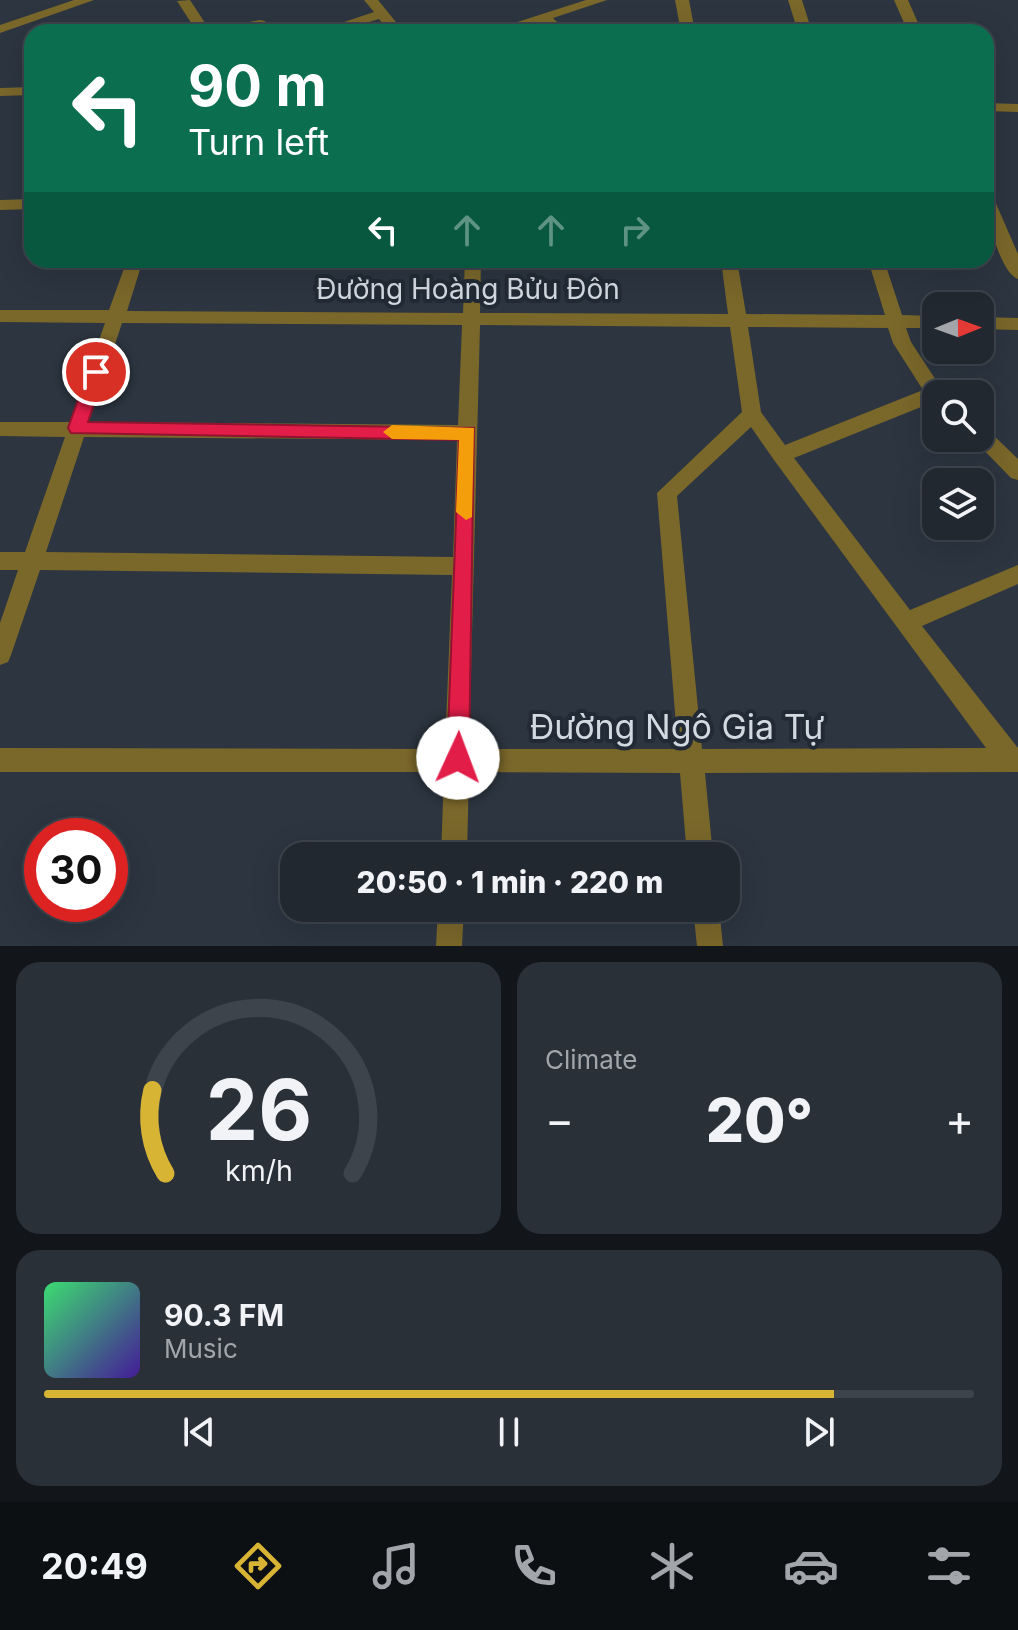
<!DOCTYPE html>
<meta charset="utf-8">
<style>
body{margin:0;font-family:Inter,sans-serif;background:#293038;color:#f1f3f6;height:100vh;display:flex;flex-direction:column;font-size:30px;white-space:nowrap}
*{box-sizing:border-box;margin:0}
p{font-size:26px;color:#a2a6ab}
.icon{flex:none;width:44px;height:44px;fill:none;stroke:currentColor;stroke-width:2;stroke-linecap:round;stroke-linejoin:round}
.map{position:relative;height:946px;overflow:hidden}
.panel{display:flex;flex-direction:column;gap:16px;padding:16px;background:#12161a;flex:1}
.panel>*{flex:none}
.guide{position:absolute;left:24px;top:24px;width:970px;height:244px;border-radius:24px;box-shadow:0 8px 32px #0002,0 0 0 2px #3e444c;background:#0b6e4f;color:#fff;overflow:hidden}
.needle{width:52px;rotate:89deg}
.fabs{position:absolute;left:922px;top:292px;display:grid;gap:16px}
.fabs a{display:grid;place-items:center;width:72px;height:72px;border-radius:16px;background:#212830;box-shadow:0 8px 32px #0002,0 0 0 2px #3e444c;font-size:40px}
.speed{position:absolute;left:24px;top:818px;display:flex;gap:16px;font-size:40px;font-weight:700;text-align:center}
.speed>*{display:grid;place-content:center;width:104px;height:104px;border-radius:50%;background:#212830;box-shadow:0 8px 32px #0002,0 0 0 2px #3e444c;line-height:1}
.speed .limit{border:12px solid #d22;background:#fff;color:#111}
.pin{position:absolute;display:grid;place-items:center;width:68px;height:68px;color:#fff;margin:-34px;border:4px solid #fff;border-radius:50%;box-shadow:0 2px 8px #0007}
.me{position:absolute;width:88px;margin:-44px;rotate:2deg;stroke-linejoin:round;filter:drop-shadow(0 0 6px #0008)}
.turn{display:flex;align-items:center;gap:28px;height:168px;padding:0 32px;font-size:36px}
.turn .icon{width:104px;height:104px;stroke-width:2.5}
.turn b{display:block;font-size:56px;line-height:68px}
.lanes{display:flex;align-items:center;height:76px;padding:0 32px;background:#0003;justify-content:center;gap:40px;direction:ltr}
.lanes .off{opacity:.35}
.big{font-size:60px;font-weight:800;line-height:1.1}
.panel .tile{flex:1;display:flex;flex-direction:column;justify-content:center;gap:12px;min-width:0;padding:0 28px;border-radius:24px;background:#293038}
.panel .dial{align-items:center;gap:0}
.dial svg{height:208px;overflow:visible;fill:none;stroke:#3e444c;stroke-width:7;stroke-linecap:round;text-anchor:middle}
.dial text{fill:#f1f3f6;stroke:none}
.song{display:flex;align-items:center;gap:24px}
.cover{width:96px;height:96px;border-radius:12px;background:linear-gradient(135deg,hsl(140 70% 55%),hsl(260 70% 35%))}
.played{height:8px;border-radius:4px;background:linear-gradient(90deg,#d8b434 85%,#3e444c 85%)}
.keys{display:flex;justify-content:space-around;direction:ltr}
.heat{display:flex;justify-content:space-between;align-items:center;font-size:44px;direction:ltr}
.panel .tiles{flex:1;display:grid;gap:16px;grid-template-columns:1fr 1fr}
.tile:last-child{grid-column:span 2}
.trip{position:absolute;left:280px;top:842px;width:460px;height:80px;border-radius:24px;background:#212830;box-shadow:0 8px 32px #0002,0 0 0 2px #3e444c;font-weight:800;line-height:80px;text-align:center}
.menu{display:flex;height:128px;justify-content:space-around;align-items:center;background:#0d1013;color:#a2a6ab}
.menu .icon{width:56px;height:56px}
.menu .selected{color:#d8b434}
.menu b{font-size:36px;color:#f1f3f6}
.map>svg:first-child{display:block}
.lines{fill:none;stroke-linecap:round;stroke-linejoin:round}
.minor{fill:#7a672a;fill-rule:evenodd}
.route{fill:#e11d48;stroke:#92132f;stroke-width:2}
.slow{fill:#f59e0b}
.labels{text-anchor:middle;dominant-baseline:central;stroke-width:8;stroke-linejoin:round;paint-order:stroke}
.street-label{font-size:28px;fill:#d3d9e0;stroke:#222b35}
.near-street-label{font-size:34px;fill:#d3d9e0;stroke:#222b35}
</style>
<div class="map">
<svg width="1018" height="946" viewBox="0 0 1018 946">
<rect width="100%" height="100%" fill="#2c3540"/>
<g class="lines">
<path class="minor" d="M74,0H94L0,33V25Z
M190,0L209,29L260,20L265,21L272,32H258L256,29L197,32L177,1Z
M364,0H378L404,32H390L379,19L335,32H314L374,12Z
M586,0H607L553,18L567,32H552L541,22L507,32H486Z
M675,0H689L695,32H681Z
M788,0H802L812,32H798Z
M894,0H908L922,32H908Z
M32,87V95L0,96V88Z
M986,103L1018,104V112L986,111Z
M986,194L994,199L1018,254V279C999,272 986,213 986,194Z
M32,199V209L0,210V200Z
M127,260H143L127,311L463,313L465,260H481L480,313L728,314L721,260H737L746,314L885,315L868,260H884L902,315L936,316V328H906L911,342L945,394H936V401L794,458L910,610L1018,565V584L922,626L1018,748V772L705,773L713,856H687L680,773L469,772L467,856H441L444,772H0V748L445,749L452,575L40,570L11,655L8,662L0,665V623L18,570H0V552H25L65,437L0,436V422H70L105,323L0,322V310H109ZM122,323L462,325L458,425L89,422ZM480,325L730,327L742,412L657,493L678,749H469ZM748,327L888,328L893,343L923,390L785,445L761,412ZM751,427L774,460L986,748L702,749L677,496ZM84,437L457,440L453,557L46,552Z
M980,317L1018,318V330L980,329Z
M980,426L987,429L1018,459V480L1011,478L973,439L980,438Z
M438,908H464L462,946H436Z
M693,908H719L723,946H697Z"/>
</g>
<path class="route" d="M96,366L105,372L88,422L474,428L469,758L466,766L458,769L450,766L447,758L459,440L71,433L68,428L88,372Z"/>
<path class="slow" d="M392,425L474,428L472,517L466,520L456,512L459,440L392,439L383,432Z"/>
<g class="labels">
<g class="street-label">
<text x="468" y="289">Đường Hoàng Bửu Đôn</text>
</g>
<g class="near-street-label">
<text x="677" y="726">Đường Ngô Gia Tự</text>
</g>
</g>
</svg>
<div class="fabs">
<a><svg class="needle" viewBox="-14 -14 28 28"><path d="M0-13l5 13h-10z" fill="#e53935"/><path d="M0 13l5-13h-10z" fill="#a2a6ab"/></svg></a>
<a><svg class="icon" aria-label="search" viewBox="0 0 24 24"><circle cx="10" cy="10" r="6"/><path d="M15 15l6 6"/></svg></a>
<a><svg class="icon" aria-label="layers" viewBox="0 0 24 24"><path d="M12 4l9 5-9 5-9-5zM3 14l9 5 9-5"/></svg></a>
</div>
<div class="speed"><div class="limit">30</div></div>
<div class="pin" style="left:96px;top:372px;background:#d93025"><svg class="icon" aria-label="arrive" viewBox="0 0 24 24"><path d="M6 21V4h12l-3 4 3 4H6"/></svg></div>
<svg class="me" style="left:458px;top:758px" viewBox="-20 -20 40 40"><circle r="19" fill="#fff"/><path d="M0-13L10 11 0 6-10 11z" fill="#e11d48"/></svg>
<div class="trip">20:50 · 1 min · 220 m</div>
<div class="guide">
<div class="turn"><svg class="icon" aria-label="left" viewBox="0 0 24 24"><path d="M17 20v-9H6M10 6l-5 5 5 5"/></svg><div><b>90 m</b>Turn left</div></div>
<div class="lanes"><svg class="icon" aria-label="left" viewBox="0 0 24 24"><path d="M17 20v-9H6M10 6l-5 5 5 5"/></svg><svg class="icon off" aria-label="ahead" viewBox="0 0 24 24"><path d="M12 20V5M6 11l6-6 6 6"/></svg><svg class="icon off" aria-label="ahead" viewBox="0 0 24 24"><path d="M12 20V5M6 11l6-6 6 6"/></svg><svg class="icon off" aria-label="right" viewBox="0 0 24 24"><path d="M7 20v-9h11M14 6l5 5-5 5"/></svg></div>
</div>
</div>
<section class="panel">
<div class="tiles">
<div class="tile dial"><svg viewBox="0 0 100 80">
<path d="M14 69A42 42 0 1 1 86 69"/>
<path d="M14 69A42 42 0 0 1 9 37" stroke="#d8b434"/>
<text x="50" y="56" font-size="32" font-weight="700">26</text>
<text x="50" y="72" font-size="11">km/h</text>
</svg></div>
<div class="tile"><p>Climate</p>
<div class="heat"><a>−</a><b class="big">20°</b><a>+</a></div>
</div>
<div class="tile">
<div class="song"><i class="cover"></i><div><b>90.3 FM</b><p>Music</p></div></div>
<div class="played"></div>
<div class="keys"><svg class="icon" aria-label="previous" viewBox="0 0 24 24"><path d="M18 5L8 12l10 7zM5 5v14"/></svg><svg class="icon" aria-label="pause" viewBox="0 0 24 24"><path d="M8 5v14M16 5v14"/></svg><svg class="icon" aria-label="next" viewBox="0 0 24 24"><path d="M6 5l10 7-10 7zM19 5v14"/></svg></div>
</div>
</div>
</section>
<nav class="menu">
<b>20:49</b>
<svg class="icon selected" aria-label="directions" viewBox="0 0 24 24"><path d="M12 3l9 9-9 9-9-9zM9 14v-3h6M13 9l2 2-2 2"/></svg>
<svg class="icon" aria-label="music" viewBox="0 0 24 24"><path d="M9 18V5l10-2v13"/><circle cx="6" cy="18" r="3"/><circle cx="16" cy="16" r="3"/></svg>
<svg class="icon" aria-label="phone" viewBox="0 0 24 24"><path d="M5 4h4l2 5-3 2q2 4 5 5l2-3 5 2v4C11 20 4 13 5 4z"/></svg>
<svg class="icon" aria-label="climate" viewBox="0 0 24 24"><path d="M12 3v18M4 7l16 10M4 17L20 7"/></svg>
<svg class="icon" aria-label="car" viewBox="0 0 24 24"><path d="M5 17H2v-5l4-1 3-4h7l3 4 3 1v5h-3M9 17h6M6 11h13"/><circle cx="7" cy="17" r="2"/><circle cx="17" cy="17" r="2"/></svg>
<svg class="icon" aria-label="filters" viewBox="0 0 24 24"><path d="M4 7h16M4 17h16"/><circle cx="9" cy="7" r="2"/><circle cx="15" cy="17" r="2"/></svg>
</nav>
